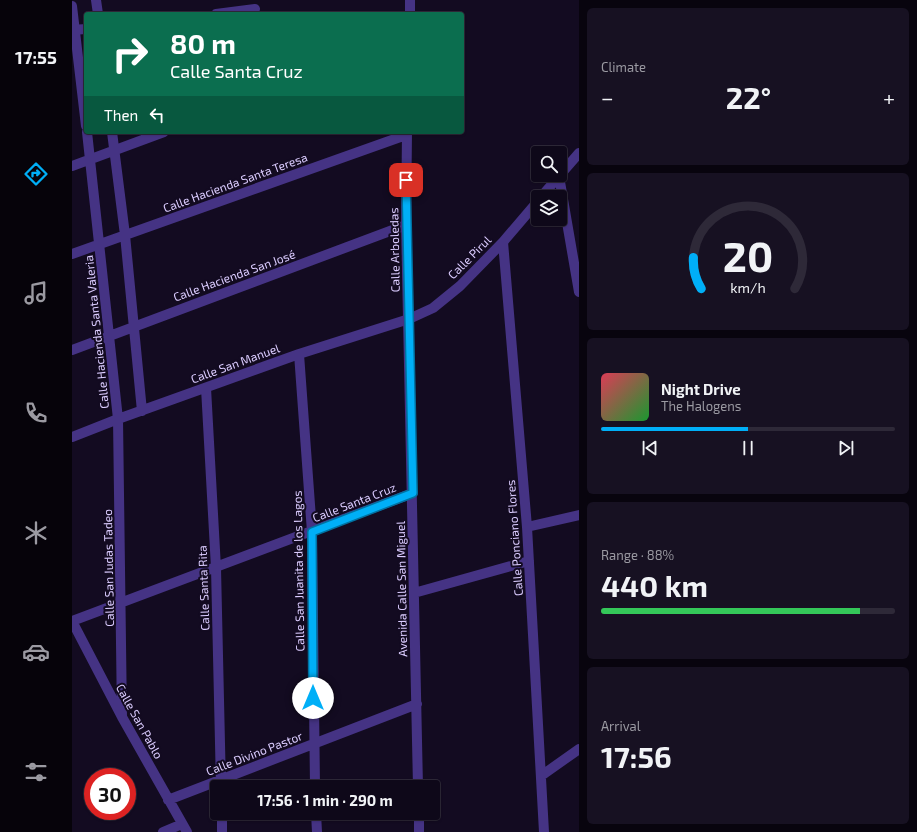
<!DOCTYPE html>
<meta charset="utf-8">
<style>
body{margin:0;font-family:"Exo 2",sans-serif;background:#171122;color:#f1f3f6;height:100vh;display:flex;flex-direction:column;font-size:15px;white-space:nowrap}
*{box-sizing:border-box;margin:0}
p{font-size:13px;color:#9b9aa2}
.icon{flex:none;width:22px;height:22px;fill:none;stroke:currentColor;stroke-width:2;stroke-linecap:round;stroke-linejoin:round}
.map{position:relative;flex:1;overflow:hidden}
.drawer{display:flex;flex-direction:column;gap:8px;padding:8px;background:#08040e;width:338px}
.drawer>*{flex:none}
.guide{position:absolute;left:12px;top:12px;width:380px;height:122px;border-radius:4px;box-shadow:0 1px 3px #0004,0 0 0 1px #2e2938;background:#0b6e4f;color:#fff;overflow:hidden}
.controls{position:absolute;left:459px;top:146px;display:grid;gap:8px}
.controls a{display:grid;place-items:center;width:36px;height:36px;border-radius:4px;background:#0e0819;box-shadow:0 1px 3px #0004,0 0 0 1px #2e2938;font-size:20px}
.speed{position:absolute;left:12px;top:768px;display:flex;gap:8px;font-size:20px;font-weight:700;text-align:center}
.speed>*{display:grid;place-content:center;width:52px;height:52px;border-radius:50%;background:#0e0819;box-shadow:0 1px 3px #0004,0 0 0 1px #2e2938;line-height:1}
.speed .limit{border:6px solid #d22;background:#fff;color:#111}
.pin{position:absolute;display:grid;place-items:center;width:34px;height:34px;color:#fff;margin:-17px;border-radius:8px;box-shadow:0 2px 6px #0006}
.me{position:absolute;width:44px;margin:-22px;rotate:0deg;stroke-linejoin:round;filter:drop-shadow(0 0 3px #0008)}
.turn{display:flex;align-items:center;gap:14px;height:84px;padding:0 20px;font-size:18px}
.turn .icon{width:52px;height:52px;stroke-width:2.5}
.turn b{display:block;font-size:28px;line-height:34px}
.then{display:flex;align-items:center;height:38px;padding:0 20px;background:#0003;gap:8px;font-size:15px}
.big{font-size:30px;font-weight:700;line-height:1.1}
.drawer .widget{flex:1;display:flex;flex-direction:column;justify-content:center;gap:6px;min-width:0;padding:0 14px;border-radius:6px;background:#171122}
.drawer .dial{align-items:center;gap:0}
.dial svg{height:104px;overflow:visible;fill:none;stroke:#2e2938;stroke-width:7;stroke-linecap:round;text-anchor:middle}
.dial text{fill:#f1f3f6;stroke:none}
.song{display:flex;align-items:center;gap:12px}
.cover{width:48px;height:48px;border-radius:6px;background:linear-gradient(135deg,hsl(350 70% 55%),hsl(130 70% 35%))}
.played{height:4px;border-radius:2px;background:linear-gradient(90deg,#00aff7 50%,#2e2938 50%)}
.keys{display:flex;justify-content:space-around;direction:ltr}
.heat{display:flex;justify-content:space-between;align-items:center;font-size:22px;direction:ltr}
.charge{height:6px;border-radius:3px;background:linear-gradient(90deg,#34c759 88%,#2e2938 0)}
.trip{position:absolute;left:138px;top:780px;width:230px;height:40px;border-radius:4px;background:#0e0819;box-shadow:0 1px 3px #0004,0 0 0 1px #2e2938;font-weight:700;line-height:40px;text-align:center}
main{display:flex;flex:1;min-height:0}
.menu{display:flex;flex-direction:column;width:72px;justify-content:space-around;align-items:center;background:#06030a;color:#9b9aa2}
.menu .icon{width:28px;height:28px}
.menu .selected{color:#00aff7}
.menu b{font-size:18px;color:#f1f3f6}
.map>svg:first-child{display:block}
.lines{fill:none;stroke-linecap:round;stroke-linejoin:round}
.minor{stroke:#453384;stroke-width:10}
.route-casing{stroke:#0072a1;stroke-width:10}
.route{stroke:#00aff7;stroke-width:7}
.labels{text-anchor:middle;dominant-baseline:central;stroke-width:4;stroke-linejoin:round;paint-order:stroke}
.street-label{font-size:12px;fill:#dbccff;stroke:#130b21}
</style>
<main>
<nav class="menu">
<b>17:55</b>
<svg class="icon selected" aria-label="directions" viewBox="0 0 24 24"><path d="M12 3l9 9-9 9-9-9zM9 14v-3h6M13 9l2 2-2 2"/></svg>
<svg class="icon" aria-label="music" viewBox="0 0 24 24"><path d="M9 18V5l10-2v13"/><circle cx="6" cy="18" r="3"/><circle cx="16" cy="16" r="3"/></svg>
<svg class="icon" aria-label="phone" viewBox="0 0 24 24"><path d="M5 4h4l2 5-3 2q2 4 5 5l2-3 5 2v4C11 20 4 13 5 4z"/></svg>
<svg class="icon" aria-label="climate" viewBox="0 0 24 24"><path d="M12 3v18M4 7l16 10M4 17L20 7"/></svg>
<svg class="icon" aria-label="car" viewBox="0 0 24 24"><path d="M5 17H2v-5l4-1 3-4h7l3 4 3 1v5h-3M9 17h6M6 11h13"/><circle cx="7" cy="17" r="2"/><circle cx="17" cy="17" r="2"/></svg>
<svg class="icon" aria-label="filters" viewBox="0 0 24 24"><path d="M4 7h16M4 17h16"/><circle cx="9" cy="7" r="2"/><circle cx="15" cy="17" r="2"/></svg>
</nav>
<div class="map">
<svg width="507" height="832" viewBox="0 0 507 832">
<rect width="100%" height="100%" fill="#130b21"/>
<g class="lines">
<path class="minor" d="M24,0L26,14
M0,6L14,126
M144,14L183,9
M338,14V0
M0,30L14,29
M15,132L46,419L50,717
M40,132L53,235L70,411
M335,132L334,225L346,787
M0,166L92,132
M488,175L507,153
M487,176L507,292
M469,197L488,175
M431,242L455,527L472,832
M0,254L334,135
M0,350L334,225
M227,354L240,532L243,787
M134,388L144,568L149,787
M0,437L46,419L227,354L337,319L361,308L388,286L431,242L466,201
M455,527L507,515
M342,593L457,561
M0,621L341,493
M0,621L50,717L115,832
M469,776L507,749
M96,800L345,704
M150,813V832
M244,813L245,832
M347,813V832
M91,832L110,824"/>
</g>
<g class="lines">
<defs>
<path id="route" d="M241,698L240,532L341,493L334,180"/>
</defs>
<use href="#route" class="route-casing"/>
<use href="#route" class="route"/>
</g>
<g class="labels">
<g class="street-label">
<text transform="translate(163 182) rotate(-20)">Calle Hacienda Santa Teresa</text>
<text transform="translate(322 250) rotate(-91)">Calle Arboledas</text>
<text transform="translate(397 257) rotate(-45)">Calle Pirul</text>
<text transform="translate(162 275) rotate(-20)">Calle Hacienda San José</text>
<text transform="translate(24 332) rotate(-96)">Calle Hacienda Santa Valeria</text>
<text transform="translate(163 363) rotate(-20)">Calle San Manuel</text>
<text transform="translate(282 502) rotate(-21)">Calle Santa Cruz</text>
<text transform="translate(442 538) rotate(-94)">Calle Ponciano Flores</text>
<text transform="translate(36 568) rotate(-91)">Calle San Judas Tadeo</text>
<text transform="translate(226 571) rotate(-91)">Calle San Juanita de los Lagos</text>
<text transform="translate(131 588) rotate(-92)">Calle Santa Rita</text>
<text transform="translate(329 589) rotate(-91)">Avenida Calle San Miguel</text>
<text transform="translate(68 721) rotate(61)">Calle San Pablo</text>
<text transform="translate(182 753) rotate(-21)">Calle Divino Pastor</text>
</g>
</g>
</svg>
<div class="controls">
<a><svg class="icon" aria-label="search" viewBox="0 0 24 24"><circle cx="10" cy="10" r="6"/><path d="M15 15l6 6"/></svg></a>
<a><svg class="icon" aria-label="layers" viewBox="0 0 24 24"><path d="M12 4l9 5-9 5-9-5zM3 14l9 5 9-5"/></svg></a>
</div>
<div class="speed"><div class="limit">30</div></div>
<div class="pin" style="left:334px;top:180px;background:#d93025"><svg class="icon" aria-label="arrive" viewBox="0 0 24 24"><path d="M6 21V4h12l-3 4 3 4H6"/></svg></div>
<svg class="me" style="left:241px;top:698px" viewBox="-20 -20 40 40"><circle r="19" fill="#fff"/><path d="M0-13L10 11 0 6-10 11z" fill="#00aff7"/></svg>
<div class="trip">17:56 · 1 min · 290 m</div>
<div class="guide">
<div class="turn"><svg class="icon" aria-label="right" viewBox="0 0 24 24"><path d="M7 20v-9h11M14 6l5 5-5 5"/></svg><div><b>80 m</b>Calle Santa Cruz</div></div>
<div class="then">Then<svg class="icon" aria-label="left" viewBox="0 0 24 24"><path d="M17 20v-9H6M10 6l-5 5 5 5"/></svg></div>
</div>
</div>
<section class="drawer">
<div class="widget"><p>Climate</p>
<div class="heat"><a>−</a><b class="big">22°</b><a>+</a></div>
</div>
<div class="widget dial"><svg viewBox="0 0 100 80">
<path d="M14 69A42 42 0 1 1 86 69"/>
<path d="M14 69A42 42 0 0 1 8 45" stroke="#00aff7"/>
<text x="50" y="56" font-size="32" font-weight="700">20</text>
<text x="50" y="72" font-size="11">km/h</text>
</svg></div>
<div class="widget">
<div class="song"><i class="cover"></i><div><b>Night Drive</b><p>The Halogens</p></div></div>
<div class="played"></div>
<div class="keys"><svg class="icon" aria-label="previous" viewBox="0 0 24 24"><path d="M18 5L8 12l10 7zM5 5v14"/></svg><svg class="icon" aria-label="pause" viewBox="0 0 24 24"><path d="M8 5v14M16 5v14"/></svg><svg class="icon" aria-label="next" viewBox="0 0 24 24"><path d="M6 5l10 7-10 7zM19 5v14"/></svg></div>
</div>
<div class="widget"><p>Range · 88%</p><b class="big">440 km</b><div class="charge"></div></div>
<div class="widget"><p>Arrival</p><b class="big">17:56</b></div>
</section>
</main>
